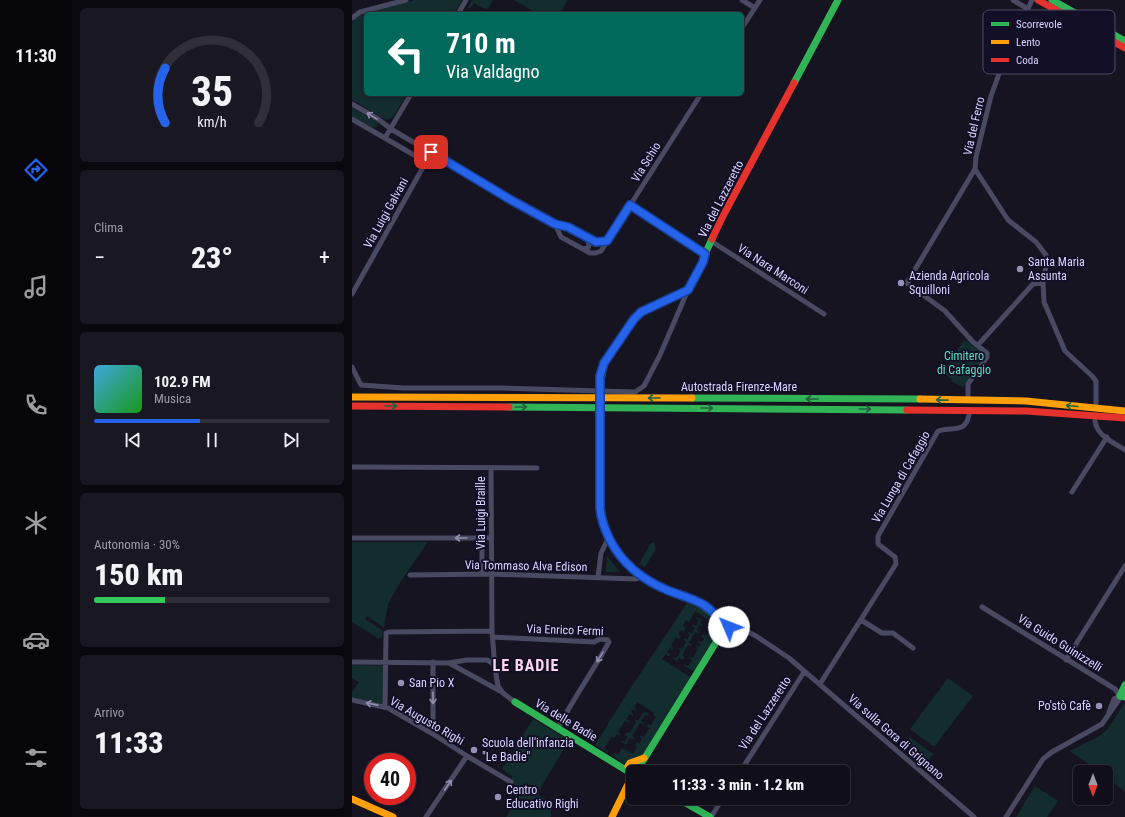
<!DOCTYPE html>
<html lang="it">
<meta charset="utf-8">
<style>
body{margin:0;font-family:"Roboto Condensed",sans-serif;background:#191822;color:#f1f3f6;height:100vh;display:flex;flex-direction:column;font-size:15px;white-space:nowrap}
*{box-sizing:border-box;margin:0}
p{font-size:13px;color:#9c9ca2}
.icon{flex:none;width:22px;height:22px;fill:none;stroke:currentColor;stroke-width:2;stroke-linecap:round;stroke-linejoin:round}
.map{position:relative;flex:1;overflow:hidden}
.sheet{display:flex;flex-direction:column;gap:8px;padding:8px;background:#09080e;width:280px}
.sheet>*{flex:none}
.banner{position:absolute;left:12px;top:12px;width:380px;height:84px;border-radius:6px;box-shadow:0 2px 6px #0003,0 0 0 1px #302f38;background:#00695c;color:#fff;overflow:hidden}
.needle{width:26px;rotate:180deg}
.tools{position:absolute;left:721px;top:765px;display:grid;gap:8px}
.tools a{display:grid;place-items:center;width:40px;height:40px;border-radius:6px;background:#100f19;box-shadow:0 2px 6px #0003,0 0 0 1px #302f38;font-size:20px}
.speed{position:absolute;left:12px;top:753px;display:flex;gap:8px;font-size:20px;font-weight:700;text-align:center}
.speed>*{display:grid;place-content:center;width:52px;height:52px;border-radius:50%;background:#100f19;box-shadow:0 2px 6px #0003,0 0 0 1px #302f38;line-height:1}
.speed .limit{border:6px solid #d22;background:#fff;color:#111}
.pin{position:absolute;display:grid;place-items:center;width:34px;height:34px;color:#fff;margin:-17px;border-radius:8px;box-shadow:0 2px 6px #0006}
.me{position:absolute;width:44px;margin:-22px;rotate:314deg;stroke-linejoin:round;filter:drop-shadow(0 0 3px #0008)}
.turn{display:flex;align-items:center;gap:14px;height:84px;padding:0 16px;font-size:18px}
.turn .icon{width:52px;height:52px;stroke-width:2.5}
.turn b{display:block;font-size:28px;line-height:34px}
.big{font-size:30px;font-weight:800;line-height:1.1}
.sheet .tile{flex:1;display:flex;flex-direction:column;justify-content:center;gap:6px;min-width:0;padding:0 14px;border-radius:6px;background:#191822}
.sheet .dial{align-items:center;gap:0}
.dial svg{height:104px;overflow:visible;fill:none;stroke:#302f38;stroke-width:7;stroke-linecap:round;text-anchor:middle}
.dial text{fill:#f1f3f6;stroke:none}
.song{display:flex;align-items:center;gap:12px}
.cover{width:48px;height:48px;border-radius:6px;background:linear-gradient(135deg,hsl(200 70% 55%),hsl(120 70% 35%))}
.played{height:4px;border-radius:2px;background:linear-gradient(90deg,#2563eb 45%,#302f38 45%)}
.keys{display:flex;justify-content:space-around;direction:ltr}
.heat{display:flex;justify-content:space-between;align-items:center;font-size:22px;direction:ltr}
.charge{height:6px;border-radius:3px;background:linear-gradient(90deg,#34c759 30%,#302f38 0)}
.trip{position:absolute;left:274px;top:765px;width:224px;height:40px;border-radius:6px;background:#100f19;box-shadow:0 2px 6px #0003,0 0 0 1px #302f38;font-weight:800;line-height:40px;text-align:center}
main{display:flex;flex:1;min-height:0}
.menu{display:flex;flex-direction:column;width:72px;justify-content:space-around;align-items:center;background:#06060a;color:#9c9ca2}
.menu .icon{width:28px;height:28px}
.menu .current{color:#2563eb}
.menu b{font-size:18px;color:#f1f3f6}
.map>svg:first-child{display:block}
.green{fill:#132c2d}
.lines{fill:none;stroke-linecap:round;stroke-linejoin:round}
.street{stroke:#4a4962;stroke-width:5}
.fast{stroke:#30b455;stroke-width:7}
.slow{stroke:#ff9f0a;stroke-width:7}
.jam{stroke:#e5322d;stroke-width:7}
.fast-bridge{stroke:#30b455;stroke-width:7}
.oneway{stroke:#928eb0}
.oneway2{stroke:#22623e}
.route-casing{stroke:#184099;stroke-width:10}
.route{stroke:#2563eb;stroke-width:7}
.poi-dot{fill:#9591b1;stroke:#130f26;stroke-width:1.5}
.labels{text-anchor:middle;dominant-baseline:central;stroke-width:4;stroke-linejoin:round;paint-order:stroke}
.street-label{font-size:12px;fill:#d9d4ff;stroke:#130f26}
.poi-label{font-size:12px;fill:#d9d4ff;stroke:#130f26;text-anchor:start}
.park-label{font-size:12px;fill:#5fe0c0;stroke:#130f26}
.district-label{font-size:16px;font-weight:bold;letter-spacing:1px;fill:#ffd6f0;stroke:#130f26}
.key{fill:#130f26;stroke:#4e4a67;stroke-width:1}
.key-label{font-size:11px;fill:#d9d4ff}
</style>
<main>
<nav class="menu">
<b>11:30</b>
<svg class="icon current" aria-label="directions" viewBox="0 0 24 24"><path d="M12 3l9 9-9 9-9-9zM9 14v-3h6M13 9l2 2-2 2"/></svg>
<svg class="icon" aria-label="music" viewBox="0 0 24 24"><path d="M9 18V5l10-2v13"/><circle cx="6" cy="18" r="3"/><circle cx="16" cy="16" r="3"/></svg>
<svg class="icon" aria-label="phone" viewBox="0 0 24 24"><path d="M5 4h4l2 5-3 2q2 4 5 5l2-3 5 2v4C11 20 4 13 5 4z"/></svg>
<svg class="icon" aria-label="climate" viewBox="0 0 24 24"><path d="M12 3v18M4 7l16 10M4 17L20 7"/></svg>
<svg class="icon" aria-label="car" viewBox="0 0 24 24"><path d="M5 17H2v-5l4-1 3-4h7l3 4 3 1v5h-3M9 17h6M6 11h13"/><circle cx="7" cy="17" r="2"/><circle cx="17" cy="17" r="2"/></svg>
<svg class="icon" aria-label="filters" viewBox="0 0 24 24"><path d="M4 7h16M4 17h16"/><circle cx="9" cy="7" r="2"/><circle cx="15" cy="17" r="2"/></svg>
</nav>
<section class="sheet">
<div class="tile dial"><svg viewBox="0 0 100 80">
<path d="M14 69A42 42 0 1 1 86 69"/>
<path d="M14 69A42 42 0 0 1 14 27" stroke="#2563eb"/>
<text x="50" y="56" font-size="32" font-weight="700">35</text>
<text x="50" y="72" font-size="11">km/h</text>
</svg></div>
<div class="tile"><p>Clima</p>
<div class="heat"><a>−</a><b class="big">23°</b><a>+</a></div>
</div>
<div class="tile">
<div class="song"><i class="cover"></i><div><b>102.9 FM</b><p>Musica</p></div></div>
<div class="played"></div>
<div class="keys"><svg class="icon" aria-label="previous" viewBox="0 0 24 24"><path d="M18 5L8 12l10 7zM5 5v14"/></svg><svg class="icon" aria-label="pause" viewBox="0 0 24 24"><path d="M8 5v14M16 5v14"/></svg><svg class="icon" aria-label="next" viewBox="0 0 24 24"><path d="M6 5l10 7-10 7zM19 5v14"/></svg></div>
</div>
<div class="tile"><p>Autonomia · 30%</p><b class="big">150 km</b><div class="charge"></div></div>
<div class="tile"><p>Arrivo</p><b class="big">11:33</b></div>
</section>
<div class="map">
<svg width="773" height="817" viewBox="0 0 773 817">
<rect width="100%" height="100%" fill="#161421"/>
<path class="green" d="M62,0H109V2L102,14H14V94H55L41,117L34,120L0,100V23L3,18L9,14Z
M120,0H141L135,10L122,3L118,9L116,8Z
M162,0H216L208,14H180L181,11Z
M0,108L25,122L26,124L25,127L21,128L0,116Z
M612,340L633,354L611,387L599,381L600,379L590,373Z
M0,542H76L49,581L36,604L32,628L15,616L13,619L31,631L30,636L27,639L0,622Z
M302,542L304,549L293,567L287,564L299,543Z
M255,556L268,572H254Z
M337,600L347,605L362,617L365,632L364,634L365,635L344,672L332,666V665L336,666L340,660L337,658L338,657L341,658L346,649L344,647V646L347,647L349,644L346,643L347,641L350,642L352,639L349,637L351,634L354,636L359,629L355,627L358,621L343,611L337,622L334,620L331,626L334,628L332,631L329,630L326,634L329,636L327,639L324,637L319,646L322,648L320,650L318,648L315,652L318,654L317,656L314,654L310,659L340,678L291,755L272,764L260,755L263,753L266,755L270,748L281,754L285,747L283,745L285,742L287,744L290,739L288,737L289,735L292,737L297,728L295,726L296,724L299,725L304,717L301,715L302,713L285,702L282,708L284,710L283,711L281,709L279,712L281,714V716L278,714L274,719L277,721L276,723L273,721L266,732L268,734V735L265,734L262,738L260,737L252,748L256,752V753L243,745L272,698Z
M345,617L350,620L348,623L351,625L350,626L347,625L345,630L347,632L346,634L343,632L337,643L340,645L339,646L336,645L330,655L332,657L331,660L327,658L325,662L321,658V657L324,658L329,651L326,649L327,648L330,649L334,642L332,640L333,638L335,640L338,635L336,633V632L340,633L343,628L340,626L341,625L344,626L347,620L344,619Z
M0,665L32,666L31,704L0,698V692L7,682L0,678Z
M596,678L621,696L582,747L558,729Z
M773,702V792L754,777V772H748L718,751L746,737L755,730Z
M292,711L297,714L296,716L293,715L289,721L292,723L291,724L288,723L280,736L282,738V740L278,738L274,745L269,742L270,741L273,742L276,737L273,735L275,732L278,733L284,722L283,721V719L286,721Z
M181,719L217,740L185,794L199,802V816L198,817H154L171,790L160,783V776L150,769Z
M558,737L581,754L573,764L551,748Z
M683,786L706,801L695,817H664Z"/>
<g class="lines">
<path class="street" d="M390,0L403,8
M661,0L676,9
M680,0L652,60L639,96L624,157L623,169L656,220L684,242L694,255L695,261L691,283L692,302L713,351L740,376L744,381V403
M106,14L114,0
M0,18L8,12L54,0
M390,28L408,0
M0,104L26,119L39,129L159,200L203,224L217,227L244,242L255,241
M0,119L74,162
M33,138L59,94
M278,205L353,254
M203,224L209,237L238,253H244L249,251L349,94
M359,241L472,314
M231,249L236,248L237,245L235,237
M0,294L79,153
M626,345L681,284L691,283
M0,367L9,385L51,388H150L283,392L292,386L308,355L336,290
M616,397V384L635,357V353L621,342L593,311L555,283L623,169
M743,421C745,436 761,442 773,450
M0,467L185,468
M139,468L140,631L143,668
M720,492L755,437
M0,538H139
M130,574V538
M58,575L139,574L284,579L290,577
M246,577L249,553L257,537
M630,607L763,689L768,696
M509,620L530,633H541L561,648
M377,622L404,636L437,658L622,817
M376,629L386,627
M140,637L242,642L248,639L256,640L257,642C241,671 221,699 206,728
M714,660L773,566
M0,662L96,663L115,660H135L140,663L143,668L146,686L151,693L163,702
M97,663L148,691
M468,684L544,564L543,557L526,544V536L586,431C601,426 613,434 617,415
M0,700L36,708L81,734L115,756L74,817
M33,707L34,633L37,632L140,631
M757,712L762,699L768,696
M81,734V662
M115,756L159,782
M388,772L452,672
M359,817L371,798
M654,817L691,759L700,752L750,724L766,701L768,696"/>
<path class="fast" d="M700,0L773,41
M442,83L486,0
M248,387L252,363L282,319L289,312L336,290L351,262L353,254L360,239
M340,398L568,399
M157,407L555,410
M773,685L768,696L773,697
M163,702L277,772
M286,769L371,631
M325,798L358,817"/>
<path class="slow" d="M0,397L340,398
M568,399L674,401L773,411
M248,421V511L256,536L262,547L277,566L286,574L309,587L346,602L368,619
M365 625a6 6 0 1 1 12 0a6 6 0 1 1-12 0Z
M276,766L278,763L292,758
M0,799L41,817
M260,817L280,776"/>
<path class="jam" d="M686,0L773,48
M360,239L371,216L442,83
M0,406L157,407
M555,410L674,411L773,418"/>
<path class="fast-bridge" d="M248,387V421"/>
</g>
<defs><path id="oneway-shaft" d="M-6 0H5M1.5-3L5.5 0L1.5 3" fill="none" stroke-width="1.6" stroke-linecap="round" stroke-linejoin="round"/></defs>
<g class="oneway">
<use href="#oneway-shaft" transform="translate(20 116) rotate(-149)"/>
<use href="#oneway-shaft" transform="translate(109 538) rotate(-180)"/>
<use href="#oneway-shaft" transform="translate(248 657) rotate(121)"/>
<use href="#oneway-shaft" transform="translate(81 698) rotate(90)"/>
<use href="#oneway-shaft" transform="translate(20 704) rotate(-169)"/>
<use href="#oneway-shaft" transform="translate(96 785) rotate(-56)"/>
</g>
<g class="oneway2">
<use href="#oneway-shaft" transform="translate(302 398) rotate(-180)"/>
<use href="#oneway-shaft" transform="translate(460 399) rotate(-180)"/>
<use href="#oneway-shaft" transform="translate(590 400) rotate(-179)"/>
<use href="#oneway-shaft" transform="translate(39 406)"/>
<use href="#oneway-shaft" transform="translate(720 406) rotate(-175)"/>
<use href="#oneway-shaft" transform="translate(169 407)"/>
<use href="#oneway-shaft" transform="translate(355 408)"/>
<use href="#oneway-shaft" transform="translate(513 409)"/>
</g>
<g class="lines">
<defs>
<path id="route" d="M79,152L159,200L203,224L216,227L244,242L255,241L278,205L353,254L351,262L336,290L289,312L282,319L252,363L248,376V508C249,519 253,530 258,540C270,563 291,580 315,590C327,595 340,598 352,605C358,609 363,614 368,619H374L377,622V627"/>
</defs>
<use href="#route" class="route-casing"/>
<use href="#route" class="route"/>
</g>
<g class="poi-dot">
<circle cx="668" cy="269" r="4"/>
<circle cx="549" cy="283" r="4"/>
<circle cx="49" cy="683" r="4"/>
<circle cx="747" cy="706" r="4"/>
<circle cx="122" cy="750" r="4"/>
<circle cx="146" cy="797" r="4"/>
</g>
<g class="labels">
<g class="street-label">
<text transform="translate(622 126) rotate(-77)">Via del Ferro</text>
<text transform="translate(294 162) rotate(-58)">Via Schio</text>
<text transform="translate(369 199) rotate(-63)">Via del Lazzeretto</text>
<text transform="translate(34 213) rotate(-61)">Via Luigi Galvani</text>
<text transform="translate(421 269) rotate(33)">Via Nara Marconi</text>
<text x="387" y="387">Autostrada Firenze-Mare</text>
<text transform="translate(549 477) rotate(-60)">Via Lunga di Cafaggio</text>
<text transform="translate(129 513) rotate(-90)">Via Luigi Braille</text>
<text transform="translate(174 566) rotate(1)">Via Tommaso Alva Edison</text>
<text transform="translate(213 630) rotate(2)">Via Enrico Fermi</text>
<text transform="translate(708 643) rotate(32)">Via Guido Guinizzelli</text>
<text transform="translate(413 713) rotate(-57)">Via del Lazzeretto</text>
<text transform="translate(214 720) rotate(31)">Via delle Badie</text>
<text transform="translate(75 721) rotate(30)">Via Augusto Righi</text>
<text transform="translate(544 737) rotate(41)">Via sulla Gora di Grignano</text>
</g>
<g class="poi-label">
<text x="676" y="262">Santa Maria<tspan x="676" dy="14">Assunta</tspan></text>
<text x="557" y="276">Azienda Agricola<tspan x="557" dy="14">Squilloni</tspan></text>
<text x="57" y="683">San Pio X</text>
<text x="739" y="706" text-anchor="end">Po'stò Cafè</text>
<text x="130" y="743">Scuola dell'infanzia<tspan x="130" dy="14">"Le Badie"</tspan></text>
<text x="154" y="790">Centro<tspan x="154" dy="14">Educativo Righi</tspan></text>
</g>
<g class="park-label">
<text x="612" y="356">Cimitero<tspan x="612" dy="14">di Cafaggio</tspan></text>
</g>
<g class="district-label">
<text x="174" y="665">LE BADIE</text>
</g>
</g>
<rect x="631" y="10" width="132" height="64" rx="6" class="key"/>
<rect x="639" y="22" width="18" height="4" fill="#30b455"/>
<rect x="639" y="40" width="18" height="4" fill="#ff9f0a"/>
<rect x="639" y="58" width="18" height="4" fill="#e5322d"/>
<g class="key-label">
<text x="664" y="28">Scorrevole</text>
<text x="664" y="46">Lento</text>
<text x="664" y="64">Coda</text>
</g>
</svg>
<div class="tools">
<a><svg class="needle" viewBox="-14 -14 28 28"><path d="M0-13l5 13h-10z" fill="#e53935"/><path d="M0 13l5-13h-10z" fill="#9c9ca2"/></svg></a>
</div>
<div class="speed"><div class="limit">40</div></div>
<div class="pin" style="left:79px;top:152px;background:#d93025"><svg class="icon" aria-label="arrive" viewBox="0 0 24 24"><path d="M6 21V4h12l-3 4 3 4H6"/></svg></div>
<svg class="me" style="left:377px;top:627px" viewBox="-20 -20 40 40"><circle r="19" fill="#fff"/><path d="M0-13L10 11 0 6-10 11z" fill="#2563eb"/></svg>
<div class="trip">11:33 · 3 min · 1.2 km</div>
<div class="banner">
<div class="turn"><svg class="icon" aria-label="left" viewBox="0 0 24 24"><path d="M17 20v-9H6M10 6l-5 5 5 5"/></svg><div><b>710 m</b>Via Valdagno</div></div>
</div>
</div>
</main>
